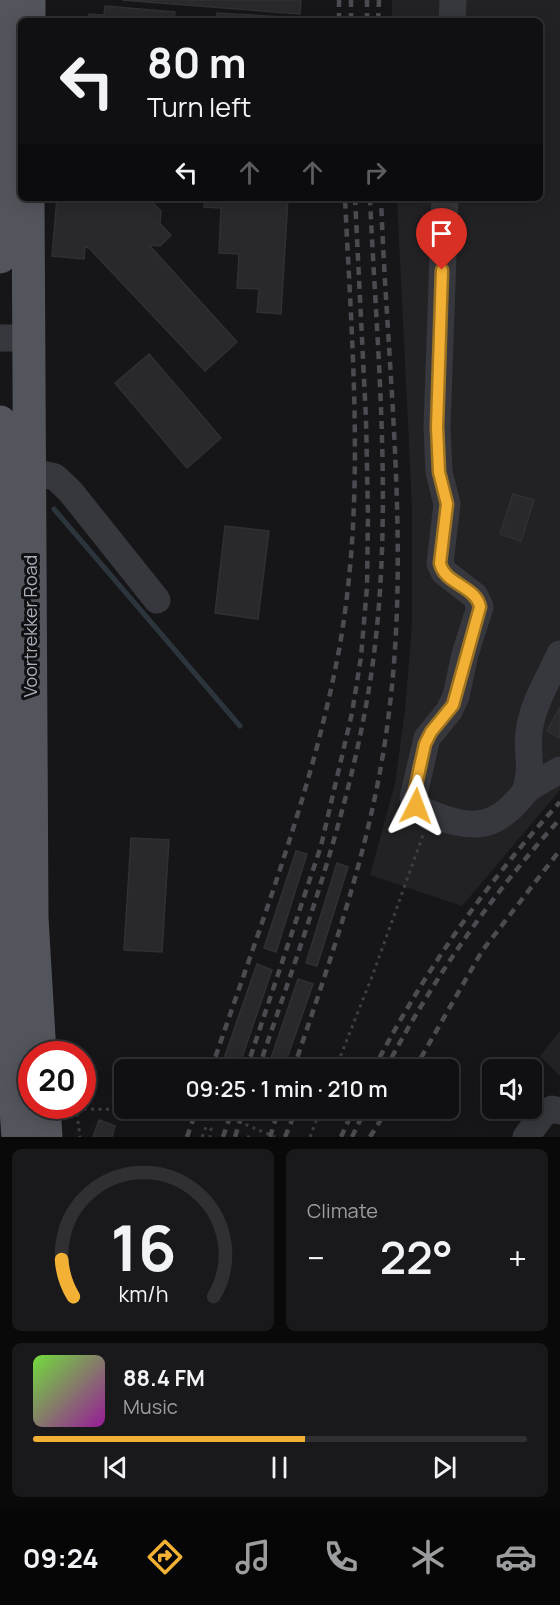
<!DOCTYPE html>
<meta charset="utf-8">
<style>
body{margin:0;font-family:Manrope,sans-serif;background:#19191b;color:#f1f3f6;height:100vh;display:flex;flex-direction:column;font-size:22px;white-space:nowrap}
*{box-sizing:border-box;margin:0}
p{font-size:20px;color:#9c9d9f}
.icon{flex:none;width:33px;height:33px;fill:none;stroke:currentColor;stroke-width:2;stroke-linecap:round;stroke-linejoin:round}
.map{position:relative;height:1137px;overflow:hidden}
.side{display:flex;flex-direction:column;gap:12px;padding:12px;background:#09090a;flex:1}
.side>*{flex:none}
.hud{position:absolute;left:18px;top:18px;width:525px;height:183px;border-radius:9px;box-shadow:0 3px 15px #0003,0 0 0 2px #303032;background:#101012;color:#f1f3f6;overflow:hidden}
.tools{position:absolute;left:482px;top:1059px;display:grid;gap:12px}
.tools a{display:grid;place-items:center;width:60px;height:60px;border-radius:9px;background:#101012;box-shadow:0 3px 15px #0003,0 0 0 2px #303032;font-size:30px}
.speed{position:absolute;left:18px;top:1041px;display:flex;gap:12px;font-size:30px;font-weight:700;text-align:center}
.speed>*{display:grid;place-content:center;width:78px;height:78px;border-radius:50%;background:#101012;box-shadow:0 3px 15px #0003,0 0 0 2px #303032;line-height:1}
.speed .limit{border:9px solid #d22;background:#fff;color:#111}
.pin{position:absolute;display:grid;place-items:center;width:51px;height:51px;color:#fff;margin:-62px -26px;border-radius:50% 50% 50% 0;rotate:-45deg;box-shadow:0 0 6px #0007}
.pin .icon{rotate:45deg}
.me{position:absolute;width:66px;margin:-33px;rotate:3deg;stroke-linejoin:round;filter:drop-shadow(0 0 4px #0008)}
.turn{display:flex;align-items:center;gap:21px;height:126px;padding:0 30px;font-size:27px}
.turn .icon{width:78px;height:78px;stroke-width:2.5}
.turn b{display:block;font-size:42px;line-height:51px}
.lanes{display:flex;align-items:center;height:57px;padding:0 30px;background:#0003;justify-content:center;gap:30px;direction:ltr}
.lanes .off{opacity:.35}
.big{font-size:45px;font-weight:600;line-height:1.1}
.side .widget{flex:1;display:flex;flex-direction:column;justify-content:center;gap:9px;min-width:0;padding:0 21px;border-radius:9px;background:#19191b}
.side .dial{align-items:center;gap:0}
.dial svg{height:156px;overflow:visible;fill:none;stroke:#303032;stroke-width:7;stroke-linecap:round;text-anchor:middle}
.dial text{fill:#f1f3f6;stroke:none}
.song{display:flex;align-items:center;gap:18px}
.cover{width:72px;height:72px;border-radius:9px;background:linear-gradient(135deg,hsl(100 70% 55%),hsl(300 70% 35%))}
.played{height:6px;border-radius:3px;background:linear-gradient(90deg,#f2b134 55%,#303032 55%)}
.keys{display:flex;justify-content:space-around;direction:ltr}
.heat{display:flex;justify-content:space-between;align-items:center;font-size:33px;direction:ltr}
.side .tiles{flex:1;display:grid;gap:12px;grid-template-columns:1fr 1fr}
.widget:last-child{grid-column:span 2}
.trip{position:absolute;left:114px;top:1059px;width:345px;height:60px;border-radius:9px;background:#101012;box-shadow:0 3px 15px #0003,0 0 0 2px #303032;font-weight:600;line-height:60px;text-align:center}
.dock{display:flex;height:96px;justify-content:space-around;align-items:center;background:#060607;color:#9c9d9f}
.dock .icon{width:42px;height:42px}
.dock .on{color:#f2b134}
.dock b{font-size:27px;color:#f1f3f6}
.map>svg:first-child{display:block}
.built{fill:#222225}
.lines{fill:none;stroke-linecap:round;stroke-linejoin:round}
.stream{stroke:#2c353c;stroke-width:5}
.building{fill:#29292c;stroke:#303034;stroke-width:1.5}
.path{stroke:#3d3f44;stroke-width:3;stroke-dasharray:3 4.5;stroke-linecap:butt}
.minor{stroke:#37383d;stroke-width:27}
.major{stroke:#53555c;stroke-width:33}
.rail{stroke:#4a4c52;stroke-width:4.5;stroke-dasharray:8 6;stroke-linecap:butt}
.route-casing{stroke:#9d7322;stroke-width:15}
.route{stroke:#f2b134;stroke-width:10}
.labels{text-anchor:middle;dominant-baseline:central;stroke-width:6;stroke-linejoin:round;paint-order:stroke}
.street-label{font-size:18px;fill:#a8adb8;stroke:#111113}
</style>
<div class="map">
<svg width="560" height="1137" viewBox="0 0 560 1137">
<rect width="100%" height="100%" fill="#161618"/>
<path class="built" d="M392,0H560V790L462,906L370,875L395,784L405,710L412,625V507L397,198H540V21H392Z
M560,1031V1076L540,1056Z"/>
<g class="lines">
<path class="stream" d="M54,509L240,726"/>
</g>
<path class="building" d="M122,0H301L300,14Z
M105,6L175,12L174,21H88L89,14L104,15Z
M217,13L300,18V21H216Z
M57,198H148L161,211L160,224L171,235L160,246L149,245L237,342L205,371L89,248L85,247L84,259L52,256Z
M205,198H288L281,314L257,312L259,289L237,288L239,254L219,253L221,208L204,207Z
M149,354L221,438L187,468L115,383Z
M513,494L534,500L521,541L500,534Z
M225,526L269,531L258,619L215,613Z
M560,707V738L547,731Z
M131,838L169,840L162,952L124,950Z
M296,851L307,854L276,952L264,948Z
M337,863L348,867L317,966L306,963Z
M257,964L272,970L238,1069L222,1064Z
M298,979L313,984L283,1070H267Z
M99,1120L115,1126L112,1137H93Z"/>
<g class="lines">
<path class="path" d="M69,1045L70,1054
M335,1070L373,974L423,835
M76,1106L80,1137
M76,1109L212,1110L275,1137
M202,1137L206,1127L211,1129L210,1137
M247,1137H251
M310,1137L321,1108"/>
<path class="minor" d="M452,21L453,0
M445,198L437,427L439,472L447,504L440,563L444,572L475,596L480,607L465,654L456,696L449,711L427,738L413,798C416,809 424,811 434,815C475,831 497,828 525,792
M0,338H27
M11,472L28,471L55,477L70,491L157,600
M560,654C549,678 532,705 529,732C526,755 534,766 525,792L530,787L560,770
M526,1137L543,1114L552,1109L560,1111"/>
<path class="major" d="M29,21V0
M28,198L32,918L40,1054
M0,257L5,0
M0,422L3,562L4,943L18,1137
M44,1106L46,1137"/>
<path class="rail" d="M339,21V0
M351,21V0
M367,21V0
M378,21L379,0
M211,1070C258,931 312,794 339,650C366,500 352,349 345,198
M246,1070L321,846L352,713L361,657L367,587L368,515L366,419L355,198
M258,1070C303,938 352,807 372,669C394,512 377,355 370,198
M293,1070C332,955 373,840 388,720C411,550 387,369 381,198
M373,1070C424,972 486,883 560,802
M385,1070C433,979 491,895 560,819
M414,1070L482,951L560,850
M187,1137L197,1108
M223,1137L233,1108
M235,1137L244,1108
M270,1137L279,1108
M285,1137L297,1108
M341,1137L354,1108
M352,1137L366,1108
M370,1137L388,1108"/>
</g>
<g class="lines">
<defs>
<path id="route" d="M416,806L414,794L425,744L431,732L453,705L480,607C476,586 444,584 440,563L447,504L439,472L437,427L442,270"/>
</defs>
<use href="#route" class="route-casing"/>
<use href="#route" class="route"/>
</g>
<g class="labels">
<g class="street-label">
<text transform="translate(30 626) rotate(-90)">Voortrekker Road</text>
</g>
</g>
</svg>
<div class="tools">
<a><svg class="icon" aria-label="sound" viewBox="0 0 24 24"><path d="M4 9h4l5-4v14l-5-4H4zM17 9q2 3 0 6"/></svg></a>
</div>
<div class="speed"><div class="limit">20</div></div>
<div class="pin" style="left:442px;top:270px;background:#d93025"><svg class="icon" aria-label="arrive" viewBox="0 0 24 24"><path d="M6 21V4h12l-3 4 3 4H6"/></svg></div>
<svg class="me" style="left:416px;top:806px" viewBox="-20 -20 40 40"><path d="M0-17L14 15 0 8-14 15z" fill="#f2b134" stroke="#fff" stroke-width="4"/></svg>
<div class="trip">09:25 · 1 min · 210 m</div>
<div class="hud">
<div class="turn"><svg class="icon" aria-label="left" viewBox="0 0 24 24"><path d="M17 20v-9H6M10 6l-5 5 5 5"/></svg><div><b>80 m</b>Turn left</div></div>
<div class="lanes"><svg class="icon" aria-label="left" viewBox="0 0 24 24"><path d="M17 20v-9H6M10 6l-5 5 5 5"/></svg><svg class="icon off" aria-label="ahead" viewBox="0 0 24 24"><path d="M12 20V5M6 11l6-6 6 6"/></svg><svg class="icon off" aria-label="ahead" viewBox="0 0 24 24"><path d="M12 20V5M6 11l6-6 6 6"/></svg><svg class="icon off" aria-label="right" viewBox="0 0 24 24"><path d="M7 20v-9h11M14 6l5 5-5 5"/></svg></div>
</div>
</div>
<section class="side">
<div class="tiles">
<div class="widget dial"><svg viewBox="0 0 100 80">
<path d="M14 69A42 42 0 1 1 86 69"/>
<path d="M14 69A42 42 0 0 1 8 50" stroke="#f2b134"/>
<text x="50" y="56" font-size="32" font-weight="700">16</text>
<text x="50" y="72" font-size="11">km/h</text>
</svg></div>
<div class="widget"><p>Climate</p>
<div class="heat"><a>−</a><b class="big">22°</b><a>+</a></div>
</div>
<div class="widget">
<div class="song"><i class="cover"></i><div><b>88.4 FM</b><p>Music</p></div></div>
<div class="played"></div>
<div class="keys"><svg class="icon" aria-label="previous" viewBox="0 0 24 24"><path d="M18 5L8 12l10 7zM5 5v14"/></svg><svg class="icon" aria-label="pause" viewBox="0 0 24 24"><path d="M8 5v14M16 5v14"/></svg><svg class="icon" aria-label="next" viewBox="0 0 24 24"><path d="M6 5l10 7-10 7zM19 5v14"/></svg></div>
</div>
</div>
</section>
<nav class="dock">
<b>09:24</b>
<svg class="icon on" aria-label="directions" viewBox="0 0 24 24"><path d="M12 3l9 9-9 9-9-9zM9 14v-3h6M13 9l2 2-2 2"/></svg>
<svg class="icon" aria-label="music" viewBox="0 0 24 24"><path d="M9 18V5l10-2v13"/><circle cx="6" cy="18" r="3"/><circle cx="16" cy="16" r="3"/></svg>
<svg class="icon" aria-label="phone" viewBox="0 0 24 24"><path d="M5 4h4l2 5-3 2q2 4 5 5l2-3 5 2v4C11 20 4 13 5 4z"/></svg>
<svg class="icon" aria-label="climate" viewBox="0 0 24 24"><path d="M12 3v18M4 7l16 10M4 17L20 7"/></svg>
<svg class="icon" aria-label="car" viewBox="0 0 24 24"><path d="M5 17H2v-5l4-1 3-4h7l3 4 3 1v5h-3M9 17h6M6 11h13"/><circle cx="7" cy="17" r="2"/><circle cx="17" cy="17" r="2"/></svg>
</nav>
